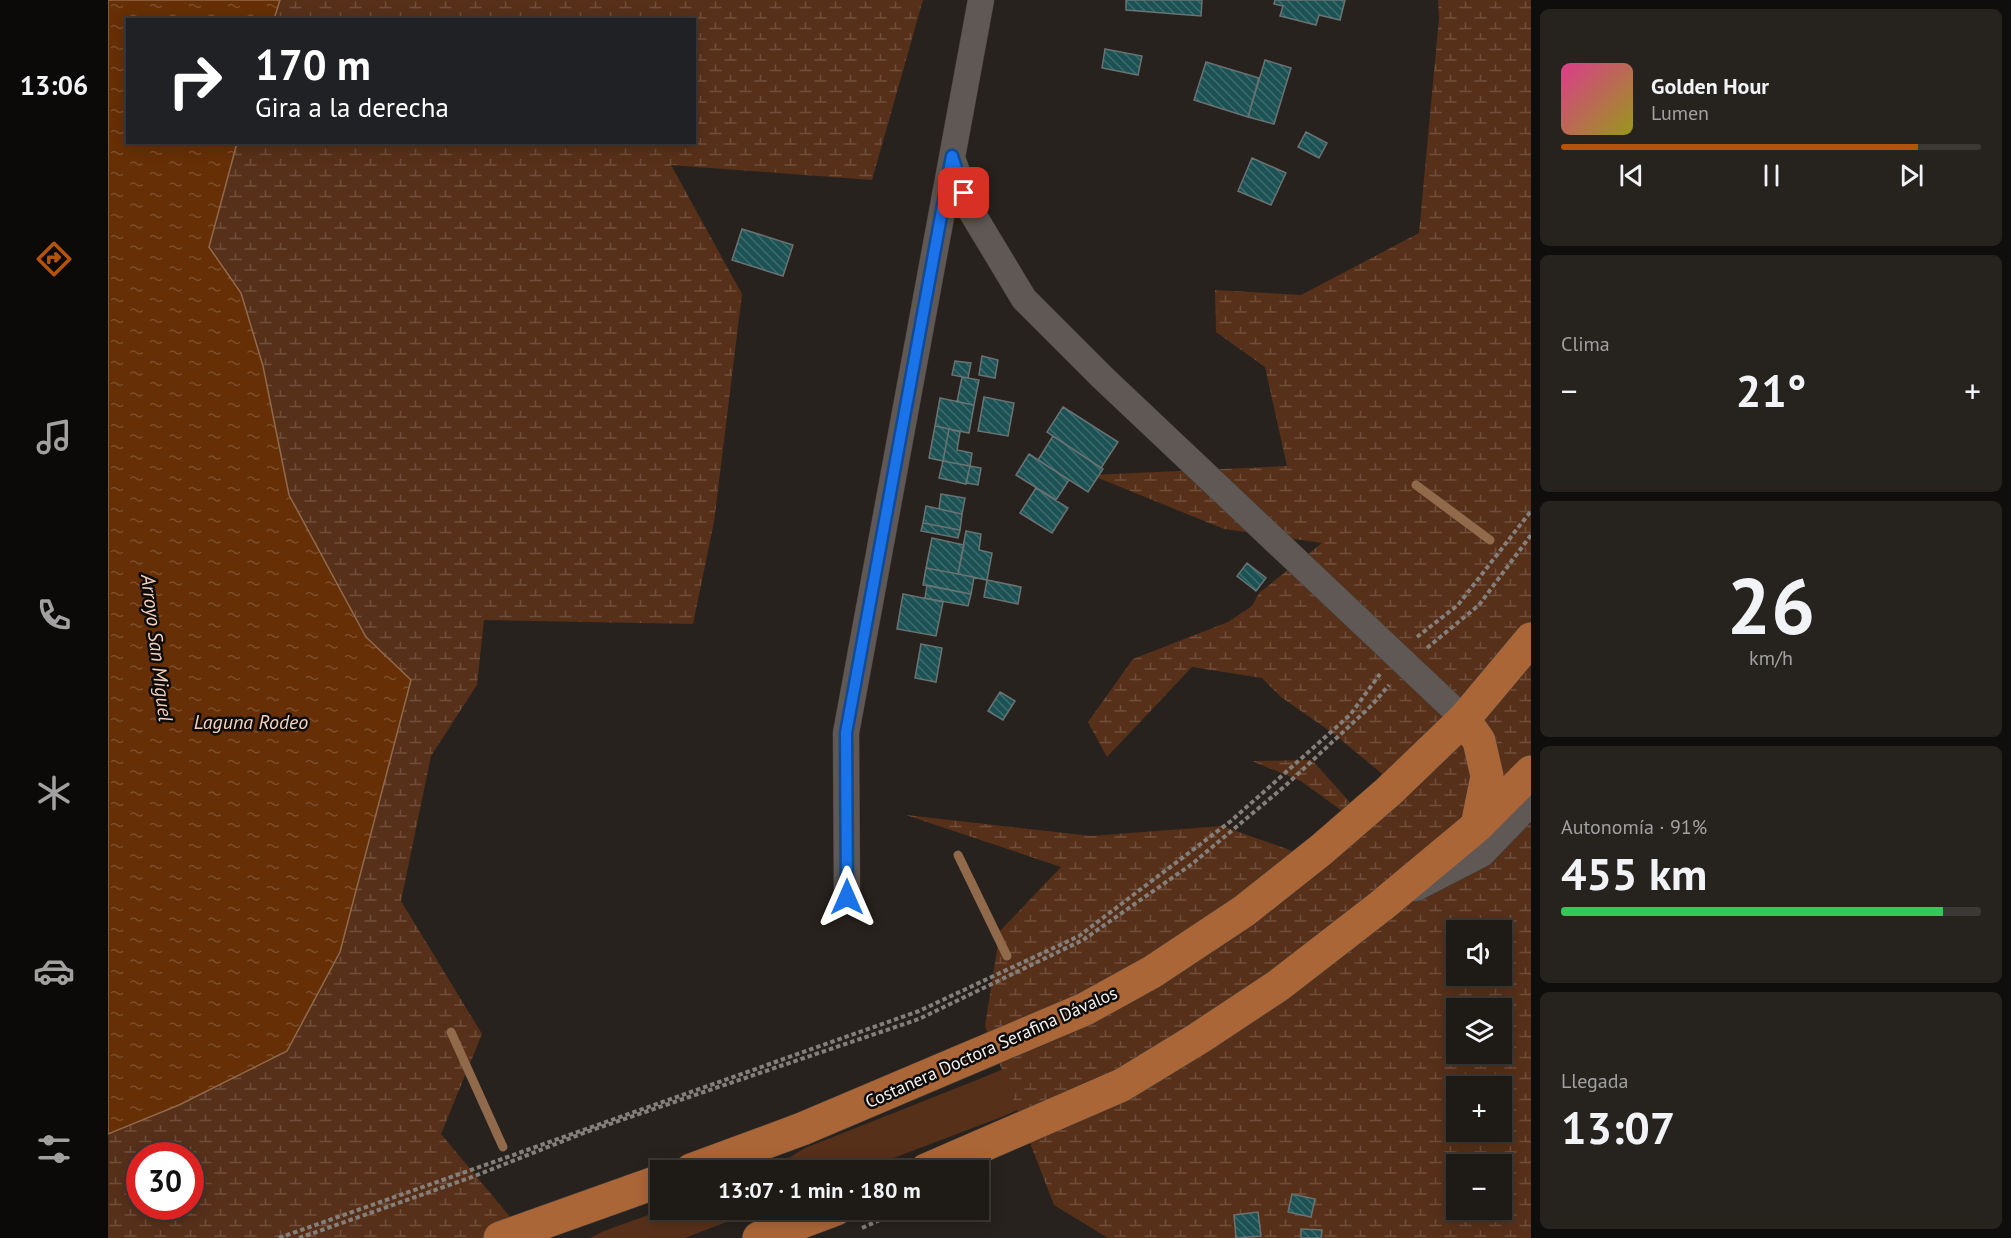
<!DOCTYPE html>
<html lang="es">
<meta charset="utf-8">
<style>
body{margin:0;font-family:"PT Sans",sans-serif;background:#26231f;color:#f1f3f6;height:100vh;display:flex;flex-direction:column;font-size:22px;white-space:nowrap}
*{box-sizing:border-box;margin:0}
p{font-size:20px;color:#a1a1a1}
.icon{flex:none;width:33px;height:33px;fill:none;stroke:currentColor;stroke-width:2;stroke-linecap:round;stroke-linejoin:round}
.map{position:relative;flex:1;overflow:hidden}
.details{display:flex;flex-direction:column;gap:9px;padding:9px;background:#100e0c;width:480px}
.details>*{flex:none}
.top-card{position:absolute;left:18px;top:18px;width:570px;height:126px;border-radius:0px;box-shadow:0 3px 15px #0003,0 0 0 2px #3c3835;background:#202124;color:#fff;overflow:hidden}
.fabs{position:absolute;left:1338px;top:920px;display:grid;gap:12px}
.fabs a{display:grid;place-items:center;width:66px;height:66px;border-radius:0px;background:#1e1a16;box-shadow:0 3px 15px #0003,0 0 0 2px #3c3835;font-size:30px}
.speed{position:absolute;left:18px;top:1142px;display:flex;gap:12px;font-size:30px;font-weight:700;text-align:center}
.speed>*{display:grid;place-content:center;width:78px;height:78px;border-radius:50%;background:#1e1a16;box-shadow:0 3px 15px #0003,0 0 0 2px #3c3835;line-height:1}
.speed .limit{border:9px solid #d22;background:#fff;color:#111}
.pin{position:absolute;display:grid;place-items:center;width:51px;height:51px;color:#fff;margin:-26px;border-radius:12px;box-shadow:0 3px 9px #0006}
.me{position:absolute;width:66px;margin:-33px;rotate:0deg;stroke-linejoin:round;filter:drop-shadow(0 0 4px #0008)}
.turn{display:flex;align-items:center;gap:21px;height:126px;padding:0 30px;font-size:27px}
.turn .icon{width:78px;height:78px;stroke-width:2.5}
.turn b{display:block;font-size:42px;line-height:51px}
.big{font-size:45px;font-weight:800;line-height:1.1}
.details .tile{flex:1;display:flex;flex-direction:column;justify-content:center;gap:9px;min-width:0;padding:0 21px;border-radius:9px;background:#26231f}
.details .dial{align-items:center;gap:0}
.dial b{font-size:78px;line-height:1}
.song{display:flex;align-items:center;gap:18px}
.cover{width:72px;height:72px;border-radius:9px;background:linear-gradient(135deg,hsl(330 70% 55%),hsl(60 70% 35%))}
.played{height:6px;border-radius:3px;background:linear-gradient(90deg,#b45309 85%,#3c3835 85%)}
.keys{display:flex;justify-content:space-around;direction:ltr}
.heat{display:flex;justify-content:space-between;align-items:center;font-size:33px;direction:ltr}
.charge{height:9px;border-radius:4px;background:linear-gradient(90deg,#34c759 91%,#3c3835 0)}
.trip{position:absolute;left:542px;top:1160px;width:339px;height:60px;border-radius:0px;background:#1e1a16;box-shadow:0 3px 15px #0003,0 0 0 2px #3c3835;font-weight:800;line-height:60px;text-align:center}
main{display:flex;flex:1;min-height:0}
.dock{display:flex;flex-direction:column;width:108px;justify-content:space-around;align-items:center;background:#0c0a09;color:#a1a1a1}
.dock .icon{width:42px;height:42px}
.dock .current{color:#b45309}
.dock b{font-size:27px;color:#f1f3f6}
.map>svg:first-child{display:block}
.grass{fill:#573019}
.wetland{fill:url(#wetland-marsh);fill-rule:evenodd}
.water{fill:url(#water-ripples);stroke:#916a4c;stroke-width:1.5}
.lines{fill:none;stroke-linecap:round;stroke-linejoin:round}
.stream{stroke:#916a4c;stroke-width:9}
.building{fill:url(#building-back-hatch);stroke:#6a7373;stroke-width:1.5}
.minor-casing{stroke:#433e3b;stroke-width:27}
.trunk-casing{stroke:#433e3b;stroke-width:34}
.path{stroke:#847f7b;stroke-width:4;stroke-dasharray:4.5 3;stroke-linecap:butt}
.minor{stroke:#5f5854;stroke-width:26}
.trunk{stroke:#ab6638;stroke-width:33}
.route-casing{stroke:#114b97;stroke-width:15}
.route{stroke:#1a73e8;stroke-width:10}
.labels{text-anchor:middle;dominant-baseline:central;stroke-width:5;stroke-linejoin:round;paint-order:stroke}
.street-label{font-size:18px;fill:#f6f2f0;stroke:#0e0c0a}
.water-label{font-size:20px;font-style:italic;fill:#f7d2be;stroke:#0e0c0a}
</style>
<main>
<nav class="dock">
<b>13:06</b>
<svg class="icon current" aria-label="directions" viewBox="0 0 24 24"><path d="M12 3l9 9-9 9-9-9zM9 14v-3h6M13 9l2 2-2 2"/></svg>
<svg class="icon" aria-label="music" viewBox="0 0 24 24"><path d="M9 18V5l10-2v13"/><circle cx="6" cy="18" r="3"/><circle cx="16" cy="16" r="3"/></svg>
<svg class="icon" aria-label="phone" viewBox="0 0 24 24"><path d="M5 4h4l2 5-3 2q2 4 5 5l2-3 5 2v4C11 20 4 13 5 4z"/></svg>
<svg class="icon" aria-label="climate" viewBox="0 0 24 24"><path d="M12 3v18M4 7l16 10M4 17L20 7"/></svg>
<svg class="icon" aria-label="car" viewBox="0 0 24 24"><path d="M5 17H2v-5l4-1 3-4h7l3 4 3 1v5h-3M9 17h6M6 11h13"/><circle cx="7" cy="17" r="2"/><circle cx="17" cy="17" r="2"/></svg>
<svg class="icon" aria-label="filters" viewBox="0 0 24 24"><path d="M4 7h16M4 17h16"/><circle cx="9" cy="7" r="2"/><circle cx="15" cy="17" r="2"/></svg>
</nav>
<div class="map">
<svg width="1423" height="1238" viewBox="0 0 1423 1238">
<defs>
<pattern id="wetland-marsh" width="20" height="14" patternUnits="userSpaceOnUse" patternTransform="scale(1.5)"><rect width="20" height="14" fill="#573019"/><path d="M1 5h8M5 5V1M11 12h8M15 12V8" fill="none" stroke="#704e3b"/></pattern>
<pattern id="water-ripples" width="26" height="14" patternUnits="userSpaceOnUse" patternTransform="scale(1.5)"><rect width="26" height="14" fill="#662f06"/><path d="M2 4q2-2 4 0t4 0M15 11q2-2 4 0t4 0" fill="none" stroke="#7c4e2b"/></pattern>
<pattern id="building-back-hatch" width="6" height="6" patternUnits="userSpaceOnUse" patternTransform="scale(1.5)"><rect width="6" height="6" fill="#1c5254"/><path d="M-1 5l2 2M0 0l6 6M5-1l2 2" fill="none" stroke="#3e6b6d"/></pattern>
</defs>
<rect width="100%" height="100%" fill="#28221e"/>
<path class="grass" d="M961,1041L984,1077L896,1116L754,1170H660L697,1148L874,1078Z
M557,1209H652L577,1238H482L496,1231Z"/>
<path class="wetland" d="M0,0H815L764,180L563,165L634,294L606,522L585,624L376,620L369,685L323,756L293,901L374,1034L333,1134L408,1224L427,1238H0ZM20,20H586V142H20ZM32,1155H82V1206H32Z
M1330,0H1423V1238H1000L946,1205L877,1026L892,931L953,867L798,815L983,836L1114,826L1199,856L1234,811L1193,781L1144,761L1204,760L1256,818L1281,801L1273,773L1226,734L1173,697L1154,678L1084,667L999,757L980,722L1025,659L1120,622L1144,606L1151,593L1214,543L1116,529L983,475L1179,466L1157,367L1108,332L1107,290L1193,295L1311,233L1331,18ZM1348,930H1394V975H1348ZM1348,1008H1394V1053H1348ZM1348,1086H1394V1131H1348ZM1348,1164H1394V1209H1348Z"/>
<path class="water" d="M0,0H172L166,19L20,20V142L129,143L101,247L133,293L155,366L181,495L258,637L303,680L232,952L179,1051L71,1105L0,1134Z"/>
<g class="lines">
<path class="stream" d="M1308,485L1382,540
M850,855L899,956
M343,1032L395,1147"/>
</g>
<path class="building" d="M1018,0H1094L1093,16L1018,10Z
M1167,0H1237L1232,20L1211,15L1208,25L1172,16L1175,6L1166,4Z
M997,49L1034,56L1030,75L994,68Z
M1157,60L1183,68L1166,124L1140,117Z
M1098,62L1151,78L1140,117L1086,100Z
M1198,132L1219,143L1211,158L1190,147Z
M1144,158L1178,173L1163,205L1130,191Z
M634,229L685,245L675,276L624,260Z
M874,356L890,360L887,378L871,375Z
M847,361L863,363L860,378L844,375Z
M854,377L871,380L866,405L849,402Z
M876,397L906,403L900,436L870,431Z
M832,398L866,405L861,433L827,426Z
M955,407L1010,442L993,468L939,432Z
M827,426L841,429L835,461L821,458Z
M841,429L852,432L849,450L864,453L862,466L835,461Z
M945,436L995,469L980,492L930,460Z
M921,454L961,480L948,500L908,475Z
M835,461L862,466L858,484L831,478Z
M862,466L873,468L870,485L858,483Z
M928,488L960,508L944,533L912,513Z
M833,494L857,498L854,514L831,509Z
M818,506L854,514L852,530L815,523Z
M815,523L852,530L850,538L813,531Z
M858,531L873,534L871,550L884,553L879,580L850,574Z
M824,538L856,545L850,574L818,568Z
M1139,563L1158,578L1148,591L1129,576Z
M818,568L866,577L863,594L815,585Z
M879,580L913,587L910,604L876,597Z
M819,585L863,594L860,606L817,598Z
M795,594L835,602L828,636L789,629Z
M813,644L834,648L828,682L807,678Z
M892,692L907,701L895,720L880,711Z
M1184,1194L1207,1199L1203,1217L1180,1212Z
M1150,1212L1153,1236L1128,1238L1126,1215Z
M1193,1229L1214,1230L1213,1238H1193Z"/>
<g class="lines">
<defs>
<path id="minor" d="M844,158L863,211L916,299L994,377L1356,719
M1308,888L1374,854L1423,803
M739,897L738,733L873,0"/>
<path id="trunk" d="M1356,719L1371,741L1379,776L1369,826
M583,1170L694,1129L977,1009L1044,972L1136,911L1213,850L1280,792L1356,719L1423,639
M818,1170L1014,1085L1091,1038L1171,985L1273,906L1369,826L1423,772
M392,1238L552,1181
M651,1238L728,1209"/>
</defs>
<use href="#minor" class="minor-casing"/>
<use href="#trunk" class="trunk-casing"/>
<path class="path" d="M1309,637L1350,605L1423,511
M1319,648L1371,605L1423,535
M754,1228L796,1209
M171,1238L811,1011L971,936L1123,821L1242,715L1272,674
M191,1238L364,1177L478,1132L811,1019L975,940L1084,864L1177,786L1264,705L1281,685"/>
<use href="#minor" class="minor"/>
<use href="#trunk" class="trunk"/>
</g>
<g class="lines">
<defs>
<path id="route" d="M739,897L738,733L844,156L856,193"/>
</defs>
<use href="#route" class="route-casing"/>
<use href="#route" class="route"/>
</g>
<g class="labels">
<g class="street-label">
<text transform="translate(883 1047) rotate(-24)">Costanera Doctora Serafina Dávalos</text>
</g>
<g class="water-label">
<text transform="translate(49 648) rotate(83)">Arroyo San Miguel</text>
<text x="143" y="722">Laguna Rodeo</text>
</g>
</g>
</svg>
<div class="fabs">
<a><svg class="icon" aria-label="sound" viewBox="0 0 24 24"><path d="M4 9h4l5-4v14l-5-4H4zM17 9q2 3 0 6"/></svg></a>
<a><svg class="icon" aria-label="layers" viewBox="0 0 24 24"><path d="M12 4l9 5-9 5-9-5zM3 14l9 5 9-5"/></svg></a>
<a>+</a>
<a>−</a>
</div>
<div class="speed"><div class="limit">30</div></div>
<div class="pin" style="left:856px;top:193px;background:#d93025"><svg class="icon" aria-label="arrive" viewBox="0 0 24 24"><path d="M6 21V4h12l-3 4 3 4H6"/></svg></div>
<svg class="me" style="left:739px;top:897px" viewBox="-20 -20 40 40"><path d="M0-17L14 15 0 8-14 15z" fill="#1a73e8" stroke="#fff" stroke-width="4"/></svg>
<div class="trip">13:07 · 1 min · 180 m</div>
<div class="top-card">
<div class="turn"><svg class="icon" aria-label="right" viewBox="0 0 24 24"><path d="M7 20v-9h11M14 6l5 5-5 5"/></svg><div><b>170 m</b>Gira a la derecha</div></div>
</div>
</div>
<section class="details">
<div class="tile">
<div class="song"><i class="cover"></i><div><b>Golden Hour</b><p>Lumen</p></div></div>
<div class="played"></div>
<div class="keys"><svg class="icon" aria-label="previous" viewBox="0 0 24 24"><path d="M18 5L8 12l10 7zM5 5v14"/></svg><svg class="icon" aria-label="pause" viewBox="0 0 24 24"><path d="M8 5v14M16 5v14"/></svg><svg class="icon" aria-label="next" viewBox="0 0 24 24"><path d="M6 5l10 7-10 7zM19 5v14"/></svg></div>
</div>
<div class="tile"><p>Clima</p>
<div class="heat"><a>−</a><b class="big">21°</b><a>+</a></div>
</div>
<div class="tile dial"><b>26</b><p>km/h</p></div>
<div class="tile"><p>Autonomía · 91%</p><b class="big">455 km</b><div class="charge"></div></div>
<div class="tile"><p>Llegada</p><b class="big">13:07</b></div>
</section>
</main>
